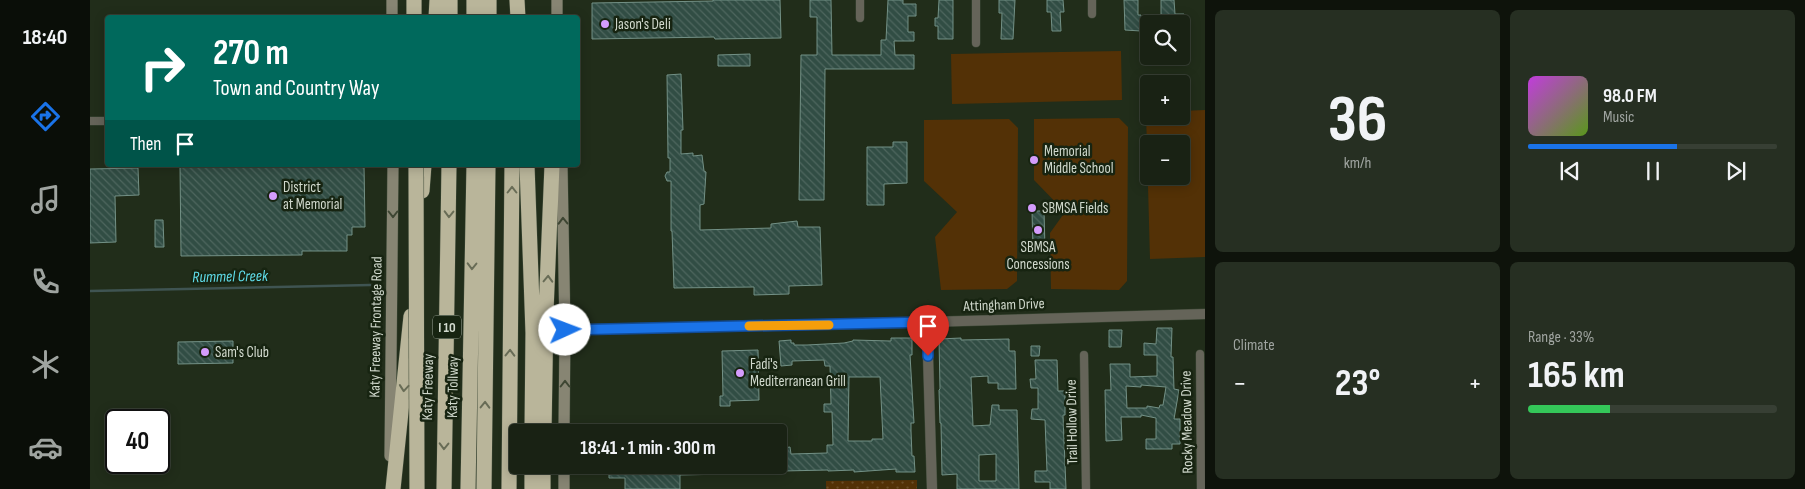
<!DOCTYPE html>
<meta charset="utf-8">
<style>
body{margin:0;font-family:"Sofia Sans Condensed",sans-serif;background:#262f22;color:#f1f3f6;height:100vh;display:flex;flex-direction:column;font-size:19px;white-space:nowrap}
*{box-sizing:border-box;margin:0}
p{font-size:16px;color:#9fa4a0}
.icon{flex:none;width:28px;height:28px;fill:none;stroke:currentColor;stroke-width:2;stroke-linecap:round;stroke-linejoin:round}
.map{position:relative;flex:1;overflow:hidden}
.panel{display:flex;flex-direction:column;gap:10px;padding:10px;background:#0e130b;width:600px}
.panel>*{flex:none}
.hud{position:absolute;left:15px;top:15px;width:475px;height:152px;border-radius:5px;box-shadow:0 2px 12px #0003,0 0 0 1px #373f34;background:#00695c;color:#fff;overflow:hidden}
.tools{position:absolute;left:1050px;top:15px;display:grid;gap:10px}
.tools a{display:grid;place-items:center;width:50px;height:50px;border-radius:5px;background:#192214;box-shadow:0 2px 12px #0003,0 0 0 1px #373f34;font-size:25px}
.speed{position:absolute;left:15px;top:409px;display:flex;gap:10px;font-size:25px;font-weight:700;text-align:center}
.speed>*{display:grid;place-content:center;width:65px;height:65px;border-radius:50%;background:#192214;box-shadow:0 2px 12px #0003,0 0 0 1px #373f34;line-height:1}
.speed .limit{border:2px solid #111;border-radius:8px;background:#fff;color:#111}
.pin{position:absolute;display:grid;place-items:center;width:42px;height:42px;color:#fff;margin:-51px -21px;border-radius:50% 50% 50% 0;rotate:-45deg;box-shadow:0 0 5px #0007}
.pin .icon{rotate:45deg}
.me{position:absolute;width:55px;margin:-28px;rotate:88deg;stroke-linejoin:round;filter:drop-shadow(0 0 4px #0008)}
.turn{display:flex;align-items:center;gap:18px;height:105px;padding:0 25px;font-size:22px}
.turn .icon{width:65px;height:65px;stroke-width:2.5}
.turn b{display:block;font-size:35px;line-height:42px}
.then{display:flex;align-items:center;height:48px;padding:0 25px;background:#0003;gap:10px;font-size:19px}
.big{font-size:38px;font-weight:700;line-height:1.1}
.panel .tile{flex:1;display:flex;flex-direction:column;justify-content:center;gap:8px;min-width:0;padding:0 18px;border-radius:8px;background:#262f22}
.panel .dial{align-items:center;gap:0}
.dial b{font-size:65px;line-height:1}
.song{display:flex;align-items:center;gap:15px}
.cover{width:60px;height:60px;border-radius:8px;background:linear-gradient(135deg,hsl(290 70% 55%),hsl(90 70% 35%))}
.played{height:5px;border-radius:2px;background:linear-gradient(90deg,#1a73e8 60%,#373f34 60%)}
.keys{display:flex;justify-content:space-around;direction:ltr}
.heat{display:flex;justify-content:space-between;align-items:center;font-size:28px;direction:ltr}
.charge{height:8px;border-radius:4px;background:linear-gradient(90deg,#34c759 33%,#373f34 0)}
.panel .tiles{flex:1;display:grid;gap:10px;grid-template-columns:repeat(2,1fr)}
.trip{position:absolute;left:419px;top:424px;width:278px;height:50px;border-radius:5px;background:#192214;box-shadow:0 2px 12px #0003,0 0 0 1px #373f34;font-weight:700;line-height:50px;text-align:center}
main{display:flex;flex:1;min-height:0}
.tabs{display:flex;flex-direction:column;width:90px;justify-content:space-around;align-items:center;background:#0a0e08;color:#9fa4a0}
.tabs .icon{width:35px;height:35px}
.tabs .active{color:#1a73e8}
.tabs b{font-size:22px;color:#f1f3f6}
.map>svg:first-child{display:block}
.grass{fill:url(#grass-dots)}
.park{fill:#533106;fill-rule:evenodd}
.lines{fill:none;stroke-linecap:round;stroke-linejoin:round}
.stream{stroke:#3f5452;stroke-width:2.5}
.building{fill:url(#building-back-hatch);stroke:#739186;fill-rule:evenodd}
.minor-casing{stroke:#3d4937;stroke-width:9}
.tertiary-casing{stroke:#3d4937;stroke-width:11}
.secondary-casing{stroke:#3d4937;stroke-width:12}
.motorway-casing{stroke:#3d4937;stroke-width:16}
.minor{stroke:#656459;stroke-width:8}
.tertiary{stroke:#656459;stroke-width:10}
.secondary{stroke:#878573;stroke-width:11}
.motorway{stroke:#b9b59a;stroke-width:15}
.motorway-bridge-casing{stroke:#3d4937;stroke-width:16;stroke-linecap:butt}
.motorway-bridge{stroke:#b9b59a;stroke-width:15}
.oneway{stroke:#686c56}
.oneway2{stroke:#3e4633}
.route-casing{stroke:#114b97;stroke-width:12}
.route{stroke:#1a73e8;stroke-width:9}
.slow{stroke:#f59e0b;stroke-width:9}
.poi-dot{fill:#d49cfc;stroke:#172411;stroke-width:2}
.labels{text-anchor:middle;dominant-baseline:central;stroke-width:5;stroke-linejoin:round;paint-order:stroke}
.shield{fill:#172411;stroke:#99a395;stroke-width:1}
.shield-label{font-size:14px;font-weight:bold;fill:#d1d9cd}
.poi-label{font-size:15px;fill:#d1d9cd;stroke:#172411;text-anchor:start}
.street-label{font-size:15px;fill:#d1d9cd;stroke:#172411}
.water-label{font-size:16px;font-style:italic;fill:#5fdcea;stroke:#172411}
</style>
<main>
<nav class="tabs">
<b>18:40</b>
<svg class="icon active" aria-label="directions" viewBox="0 0 24 24"><path d="M12 3l9 9-9 9-9-9zM9 14v-3h6M13 9l2 2-2 2"/></svg>
<svg class="icon" aria-label="music" viewBox="0 0 24 24"><path d="M9 18V5l10-2v13"/><circle cx="6" cy="18" r="3"/><circle cx="16" cy="16" r="3"/></svg>
<svg class="icon" aria-label="phone" viewBox="0 0 24 24"><path d="M5 4h4l2 5-3 2q2 4 5 5l2-3 5 2v4C11 20 4 13 5 4z"/></svg>
<svg class="icon" aria-label="climate" viewBox="0 0 24 24"><path d="M12 3v18M4 7l16 10M4 17L20 7"/></svg>
<svg class="icon" aria-label="car" viewBox="0 0 24 24"><path d="M5 17H2v-5l4-1 3-4h7l3 4 3 1v5h-3M9 17h6M6 11h13"/><circle cx="7" cy="17" r="2"/><circle cx="17" cy="17" r="2"/></svg>
</nav>
<div class="map">
<svg width="1115" height="489" viewBox="0 0 1115 489">
<defs>
<pattern id="grass-dots" width="8" height="8" patternUnits="userSpaceOnUse" patternTransform="scale(1.25)"><rect width="8" height="8" fill="#533106"/><path d="M2 2h.1M6 6h.1" fill="none" stroke="#6b4e29" stroke-width="1.8" stroke-linecap="round"/></pattern>
<pattern id="building-back-hatch" width="6" height="6" patternUnits="userSpaceOnUse" patternTransform="scale(1.25)"><rect width="6" height="6" fill="#314d44"/><path d="M-1 5l2 2M0 0l6 6M5-1l2 2" fill="none" stroke="#4e665e"/></pattern>
</defs>
<rect width="100%" height="100%" fill="#212d1a"/>
<path class="grass" d="M827,480V489H736V481Z"/>
<path class="park" d="M1031,51L1032,100L862,104L861,54Z
M1115,110V257L1060,259L1056,112H1059V116H1091V111ZM1059,144H1091V176H1059Z
M1029,118L1038,127L1037,281L1029,290L961,289L960,233L975,212L944,180V119Z
M919,119L928,128L927,281L917,289L851,290L845,237L867,212L834,181V120Z"/>
<g class="lines">
<path class="stream" d="M0,291L280,285"/>
</g>
<path class="building" d="M623,0H690L691,38L625,39L624,37L502,39V3L623,1Z
M720,0H741L742,55H791V40H796L798,0H813V4H826V16H818V32H824V41H804L805,55H824V69H735L734,200H709L711,55H727V17H720Z
M849,0H863V39H848V26H845V18H848Z
M909,0H925L923,39H911L912,13H909Z
M957,0H973L974,12H970L971,31H962L961,12H957Z
M1034,0H1048V15H1051V31L1035,30Z
M1071,0H1084L1085,14H1094V24L1071,22Z
M660,54V66H628V55Z
M591,74L593,130H591V154L603,153V156L612,155L614,171L616,172L614,204L610,205V230L681,228V224L707,221L708,227H730L732,285L699,286V294L664,295V287L584,288L582,231H581V181H577L575,176L577,172H580V158H578L577,75Z
M803,142H817V183L794,184V205H777V147H803Z
M90,165H274L275,227H262V235H257V251H212V255L91,256Z
M48,168L49,195L25,196L26,242L0,243V169Z
M942,211H954L955,249L943,250Z
M65,220H73L74,247H65Z
M1067,328H1082L1081,357H1083L1084,389L1089,390L1084,419H1090V444H1082V449H1056V439H1066V418L1051,415V417H1031L1032,440L1016,441L1015,390H1021L1020,364H1040V377L1067,376V355H1054V343L1066,344ZM1051,385L1076,387L1073,405H1070L1069,408L1057,406V408H1037L1036,386L1051,387Z
M1019,330H1032L1031,347H1019Z
M801,338H822V355H820L824,423H821V431L822,456H824L825,472H806V469L764,472V470L738,471V470L693,471V448L700,447L701,454L737,453V445H743L742,412H734V404H741L740,366H735L734,360L702,361V365L691,366L689,341L701,340V343H704V345H717L754,343L763,341V340L801,341ZM759,377H790L793,439H782V441H758Z
M871,338V340L919,339V351H925L926,389H908V383H898V376L881,377L883,426L900,425L902,405H909V410H927L929,489H867V474L852,475L851,423H850L849,390L850,389L849,339ZM906,454V481H889V455Z
M143,341V363L88,364V342Z
M941,346H950L949,356H941Z
M668,350L669,400L640,401V406H630V396H633L632,351Z
M945,360H967L968,391H975V415H973L976,489H960V482H945V471H957L955,420L941,419L942,409H948V388H941L940,379H946Z
M519,465H684V473L590,475V489H535V478H519Z"/>
<g class="lines">
<defs>
<path id="minor" d="M1002,14V0
M770,18V0
M886,43V0
M0,121H18
M1110,354L1111,489
M994,355L996,489"/>
<path id="tertiary" d="M837,322L842,489
M475,330L837,322L1115,314"/>
<path id="secondary" d="M302,0V18
M467,0V18
M472,165L475,330L474,432
M300,456L303,165
M474,489V465"/>
<path id="motorway" d="M324,0V18
M360,0V18
M384,0V18
M399,0V18
M427,0L428,18
M346,18L347,0
M437,165L443,333L442,432
M332,191L334,165
M454,432L456,312L462,165
M303,489L321,316
M354,489L359,165
M378,489L384,165
M394,489L398,165
M419,489L422,165
M442,489V465
M453,489V465"/>
</defs>
<use href="#minor" class="minor-casing"/>
<use href="#tertiary" class="tertiary-casing"/>
<use href="#secondary" class="secondary-casing"/>
<use href="#motorway" class="motorway-casing"/>
<use href="#minor" class="minor"/>
<use href="#tertiary" class="tertiary"/>
<use href="#secondary" class="secondary"/>
<use href="#motorway" class="motorway"/>
<defs>
<path id="motorway-bridge" d="M326,165L327,489"/>
</defs>
<use href="#motorway-bridge" class="motorway-bridge-casing"/>
<use href="#motorway-bridge" class="motorway-bridge"/>
</g>
<defs><path id="oneway-chevron" d="M-2-3.5L2.5 0L-2 3.5" fill="none" stroke-width="1.6" stroke-linecap="round" stroke-linejoin="round" transform="scale(1.25)"/></defs>
<g class="oneway">
<use href="#oneway-chevron" transform="translate(422 190) rotate(-90)"/>
<use href="#oneway-chevron" transform="translate(359 214) rotate(91)"/>
<use href="#oneway-chevron" transform="translate(382 266) rotate(91)"/>
<use href="#oneway-chevron" transform="translate(458 279) rotate(-88)"/>
<use href="#oneway-chevron" transform="translate(420 353) rotate(-89)"/>
<use href="#oneway-chevron" transform="translate(314 388) rotate(95)"/>
<use href="#oneway-chevron" transform="translate(395 405) rotate(-89)"/>
<use href="#oneway-chevron" transform="translate(354 446) rotate(91)"/>
</g>
<g class="oneway2">
<use href="#oneway-chevron" transform="translate(303 214) rotate(90)"/>
<use href="#oneway-chevron" transform="translate(473 221) rotate(-91)"/>
<use href="#oneway-chevron" transform="translate(475 384) rotate(-90)"/>
</g>
<g class="lines">
<defs>
<path id="route" d="M475,330L838,322V356"/>
</defs>
<use href="#route" class="route-casing"/>
<use href="#route" class="route"/>
<path class="slow" d="M659,326L739,325"/>
</g>
<g class="poi-dot">
<circle cx="515" cy="24" r="5"/>
<circle cx="944" cy="160" r="5"/>
<circle cx="183" cy="196" r="5"/>
<circle cx="942" cy="208" r="5"/>
<circle cx="948" cy="230" r="5"/>
<circle cx="115" cy="352" r="5"/>
<circle cx="650" cy="373" r="5"/>
</g>
<g class="labels">
<rect class="shield" x="343" y="315.5" width="28" height="23" rx="4"/>
<g class="shield-label">
<text x="357" y="327">I 10</text>
</g>
<g class="poi-label">
<text x="525" y="24">Jason's Deli</text>
<text x="954" y="151">Memorial<tspan x="954" dy="17">Middle School</tspan></text>
<text x="193" y="187">District<tspan x="193" dy="17">at Memorial</tspan></text>
<text x="952" y="208">SBMSA Fields</text>
<text x="948" y="247" text-anchor="middle">SBMSA<tspan x="948" dy="17">Concessions</tspan></text>
<text x="125" y="352">Sam's Club</text>
<text x="660" y="364">Fadi's<tspan x="660" dy="17">Mediterranean Grill</tspan></text>
</g>
<g class="street-label">
<text transform="translate(914 305) rotate(-2)">Attingham Drive</text>
<text transform="translate(286 327) rotate(-89)">Katy Freeway Frontage Road</text>
<text transform="translate(338 387) rotate(-89)">Katy Freeway</text>
<text transform="translate(363 387) rotate(-89)">Katy Tollway</text>
<text transform="translate(982 422) rotate(-91)">Trail Hollow Drive</text>
<text transform="translate(1097 422) rotate(-91)">Rocky Meadow Drive</text>
</g>
<g class="water-label">
<text transform="translate(140 277) rotate(-1)">Rummel Creek</text>
</g>
</g>
</svg>
<div class="tools">
<a><svg class="icon" aria-label="search" viewBox="0 0 24 24"><circle cx="10" cy="10" r="6"/><path d="M15 15l6 6"/></svg></a>
<a>+</a>
<a>−</a>
</div>
<div class="speed"><div class="limit">40</div></div>
<div class="pin" style="left:838px;top:356px;background:#d93025"><svg class="icon" aria-label="arrive" viewBox="0 0 24 24"><path d="M6 21V4h12l-3 4 3 4H6"/></svg></div>
<svg class="me" style="left:475px;top:330px" viewBox="-20 -20 40 40"><circle r="19" fill="#fff"/><path d="M0-13L10 11 0 6-10 11z" fill="#1a73e8"/></svg>
<div class="trip">18:41 · 1 min · 300 m</div>
<div class="hud">
<div class="turn"><svg class="icon" aria-label="right" viewBox="0 0 24 24"><path d="M7 20v-9h11M14 6l5 5-5 5"/></svg><div><b>270 m</b>Town and Country Way</div></div>
<div class="then">Then<svg class="icon" aria-label="arrive" viewBox="0 0 24 24"><path d="M6 21V4h12l-3 4 3 4H6"/></svg></div>
</div>
</div>
<section class="panel">
<div class="tiles">
<div class="tile dial"><b>36</b><p>km/h</p></div>
<div class="tile">
<div class="song"><i class="cover"></i><div><b>98.0 FM</b><p>Music</p></div></div>
<div class="played"></div>
<div class="keys"><svg class="icon" aria-label="previous" viewBox="0 0 24 24"><path d="M18 5L8 12l10 7zM5 5v14"/></svg><svg class="icon" aria-label="pause" viewBox="0 0 24 24"><path d="M8 5v14M16 5v14"/></svg><svg class="icon" aria-label="next" viewBox="0 0 24 24"><path d="M6 5l10 7-10 7zM19 5v14"/></svg></div>
</div>
<div class="tile"><p>Climate</p>
<div class="heat"><a>−</a><b class="big">23°</b><a>+</a></div>
</div>
<div class="tile"><p>Range · 33%</p><b class="big">165 km</b><div class="charge"></div></div>
</div>
</section>
</main>
